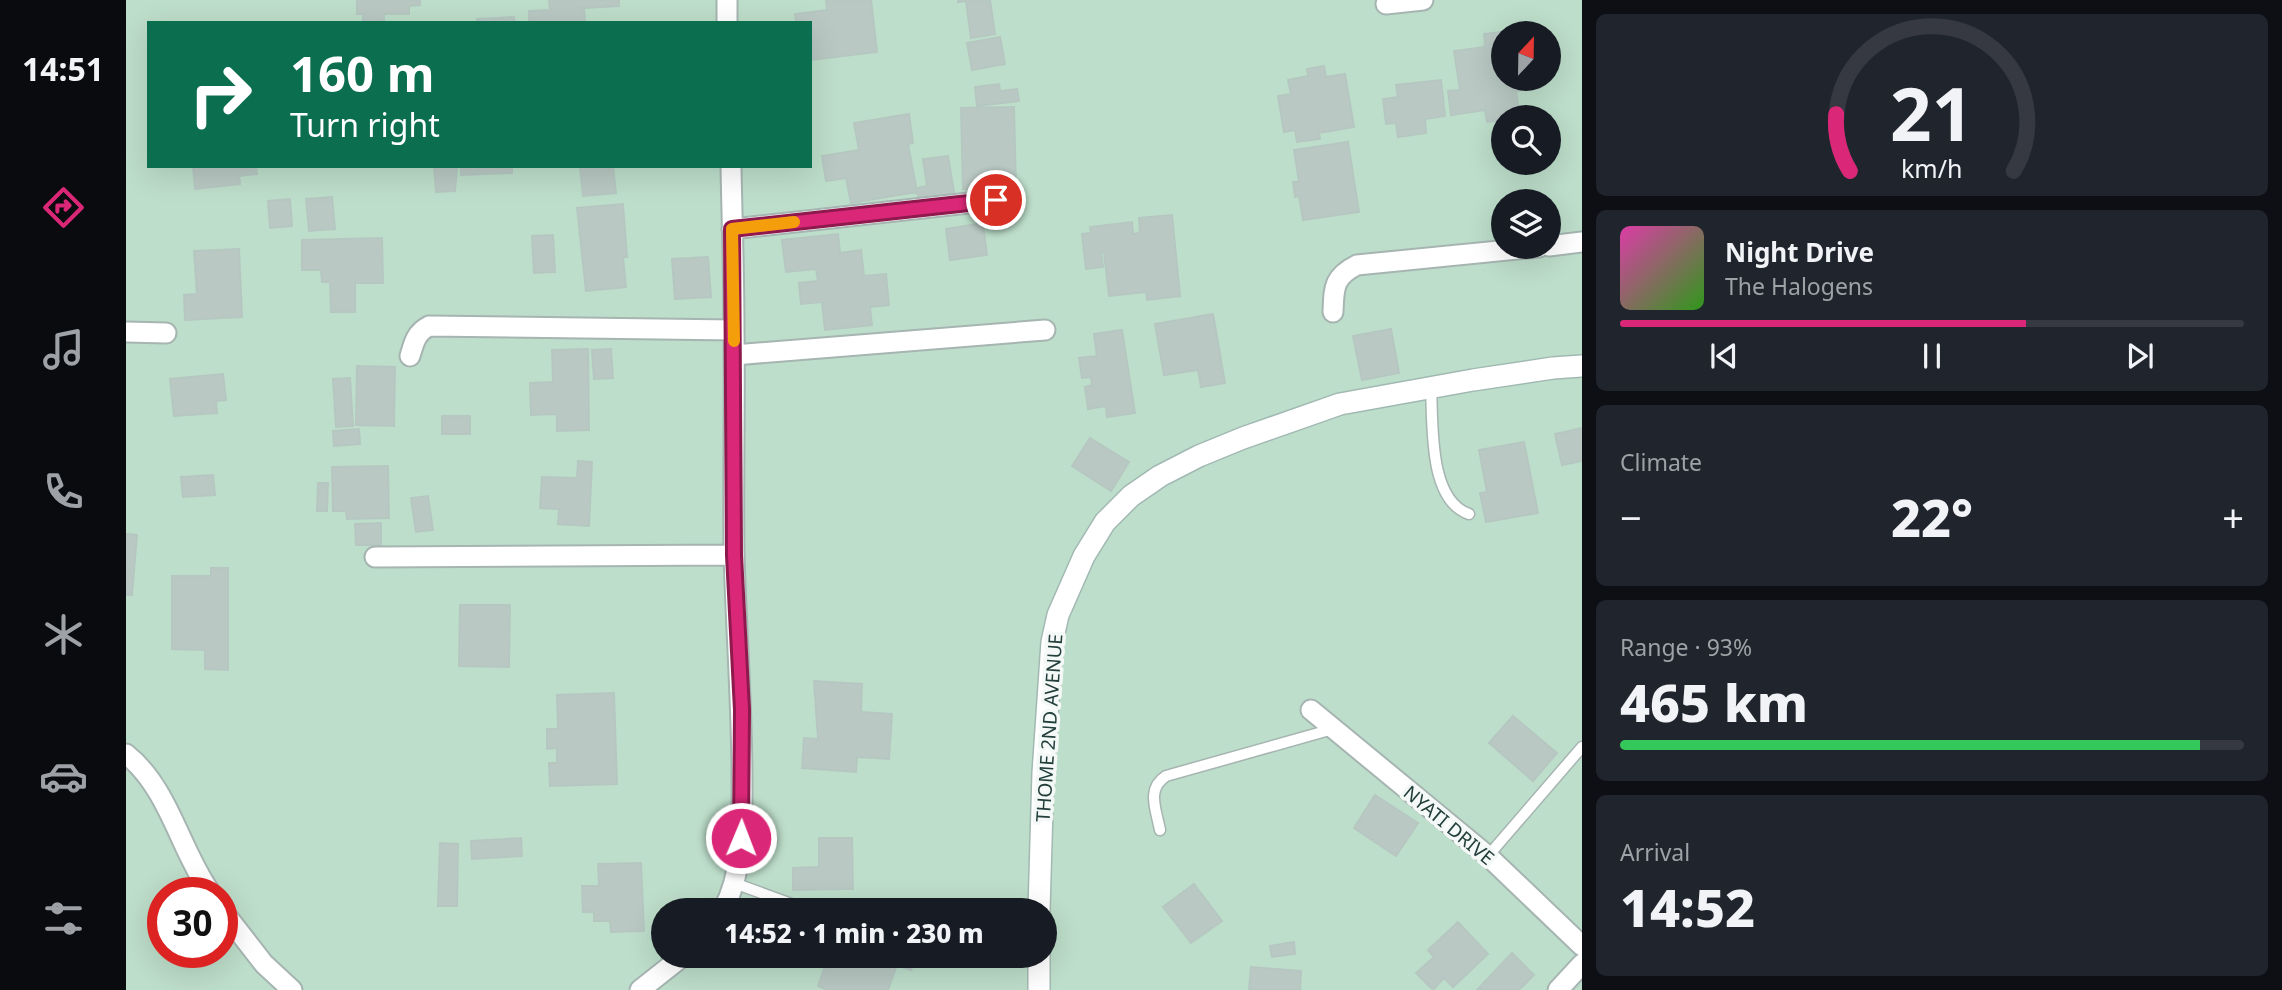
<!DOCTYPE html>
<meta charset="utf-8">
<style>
body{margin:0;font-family:"Noto Sans",sans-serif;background:#20242c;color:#f1f3f6;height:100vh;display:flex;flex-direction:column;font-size:26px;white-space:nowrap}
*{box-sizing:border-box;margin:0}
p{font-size:23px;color:#9ea1a6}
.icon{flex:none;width:38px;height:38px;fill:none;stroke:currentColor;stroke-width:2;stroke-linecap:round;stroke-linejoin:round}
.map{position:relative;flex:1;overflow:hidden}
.panel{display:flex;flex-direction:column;gap:14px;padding:14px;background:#0d0f14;width:700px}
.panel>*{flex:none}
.guide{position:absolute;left:21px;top:21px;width:665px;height:147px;border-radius:0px;box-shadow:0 7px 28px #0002;background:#0b6e4f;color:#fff;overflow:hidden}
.needle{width:46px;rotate:22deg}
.fabs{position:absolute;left:1365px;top:21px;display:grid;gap:14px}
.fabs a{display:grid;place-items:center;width:70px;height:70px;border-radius:50%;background:#171b24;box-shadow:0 7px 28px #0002;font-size:35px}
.speed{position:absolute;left:21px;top:877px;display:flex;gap:14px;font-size:35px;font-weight:700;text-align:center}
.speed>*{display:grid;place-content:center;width:91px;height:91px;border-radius:50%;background:#171b24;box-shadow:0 7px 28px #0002;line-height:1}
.speed .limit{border:10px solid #d22;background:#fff;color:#111}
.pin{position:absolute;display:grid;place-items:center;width:60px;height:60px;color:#fff;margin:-30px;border:4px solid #fff;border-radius:50%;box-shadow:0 2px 7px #0007}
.me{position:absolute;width:77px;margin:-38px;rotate:1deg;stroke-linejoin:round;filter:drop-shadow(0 0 5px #0008)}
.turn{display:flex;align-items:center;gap:24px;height:147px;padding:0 28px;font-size:32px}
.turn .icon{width:91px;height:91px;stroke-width:2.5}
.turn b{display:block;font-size:49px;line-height:60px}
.big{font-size:52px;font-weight:800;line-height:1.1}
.panel .tile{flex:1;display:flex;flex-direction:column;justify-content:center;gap:10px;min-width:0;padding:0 24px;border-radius:10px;background:#20242c}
.panel .dial{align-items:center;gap:0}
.dial svg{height:182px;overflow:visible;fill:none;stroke:#363941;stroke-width:7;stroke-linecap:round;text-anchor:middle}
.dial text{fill:#f1f3f6;stroke:none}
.song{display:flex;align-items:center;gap:21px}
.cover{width:84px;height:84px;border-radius:10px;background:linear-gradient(135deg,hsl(320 70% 55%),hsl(110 70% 35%))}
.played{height:7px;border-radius:4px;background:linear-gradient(90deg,#db2777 65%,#363941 65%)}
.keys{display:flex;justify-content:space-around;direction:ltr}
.heat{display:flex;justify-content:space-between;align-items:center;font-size:38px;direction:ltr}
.charge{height:10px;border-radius:5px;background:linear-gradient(90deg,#34c759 93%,#363941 0)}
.trip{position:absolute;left:525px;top:898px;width:406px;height:70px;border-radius:35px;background:#171b24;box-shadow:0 7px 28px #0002;font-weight:800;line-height:70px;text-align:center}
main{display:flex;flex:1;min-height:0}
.tabs{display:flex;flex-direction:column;width:126px;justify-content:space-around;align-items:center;background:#090b0e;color:#9ea1a6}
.tabs .icon{width:49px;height:49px}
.tabs .active{color:#db2777}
.tabs b{font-size:32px;color:#f1f3f6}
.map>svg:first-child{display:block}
.green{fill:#bddeca;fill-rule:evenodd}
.building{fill:#b9c8c3;stroke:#b6c7c2;stroke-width:2}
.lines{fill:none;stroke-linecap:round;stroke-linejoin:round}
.lane-casing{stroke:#a6b5b2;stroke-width:13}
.street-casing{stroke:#a6b5b2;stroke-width:23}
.secondary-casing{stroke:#a2b9b3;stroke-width:24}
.lane{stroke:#fff;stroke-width:10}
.street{stroke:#fff;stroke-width:19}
.secondary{stroke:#fff;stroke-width:21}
.route-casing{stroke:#8e194d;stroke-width:18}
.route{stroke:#db2777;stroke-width:12}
.slow{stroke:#f59e0b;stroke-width:12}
.labels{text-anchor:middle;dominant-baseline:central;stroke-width:7;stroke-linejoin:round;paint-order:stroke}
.street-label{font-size:19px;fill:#233f3b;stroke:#f4f9f7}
</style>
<main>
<nav class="tabs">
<b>14:51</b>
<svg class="icon active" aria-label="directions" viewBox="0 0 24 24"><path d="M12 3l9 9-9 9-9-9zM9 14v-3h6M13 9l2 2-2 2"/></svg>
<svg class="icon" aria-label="music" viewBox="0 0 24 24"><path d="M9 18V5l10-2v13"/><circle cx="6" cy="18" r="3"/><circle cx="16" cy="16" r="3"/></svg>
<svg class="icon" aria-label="phone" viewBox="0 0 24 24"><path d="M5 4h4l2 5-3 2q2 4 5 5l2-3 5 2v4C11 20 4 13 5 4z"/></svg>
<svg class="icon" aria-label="climate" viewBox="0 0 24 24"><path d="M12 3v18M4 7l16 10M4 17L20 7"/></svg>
<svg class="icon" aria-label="car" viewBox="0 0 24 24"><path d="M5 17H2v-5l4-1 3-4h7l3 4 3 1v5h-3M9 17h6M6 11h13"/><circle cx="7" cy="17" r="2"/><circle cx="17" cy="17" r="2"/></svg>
<svg class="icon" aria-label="filters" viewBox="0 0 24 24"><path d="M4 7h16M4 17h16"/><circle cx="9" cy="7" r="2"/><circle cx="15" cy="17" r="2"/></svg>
</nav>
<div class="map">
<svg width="1456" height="990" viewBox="0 0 1456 990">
<rect width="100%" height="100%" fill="#e4edea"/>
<path class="green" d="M0,0H1456V990H0ZM23,23H684V166H23ZM1377,33H1423V79H1377ZM1377,117H1423V163H1377ZM1377,201H1423V247H1377ZM37,892H96V952H37ZM537,910H919V956H537Z"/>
<path class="building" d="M231,0H294V5L283,6V14H258V23H237V14H231Z
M423,0H493V6L458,8L459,23H403V11L424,10Z
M700,0H745L751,52L684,60V23H670L669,14L701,10Z
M832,0H864L869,34L845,38L840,1L832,2Z
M388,17L389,23H351V19Z
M1402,29V33H1377V79H1415L1416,87L1390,91L1394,117H1377V120L1361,122L1359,110L1325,115L1322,91L1334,90L1328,51L1359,47L1358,34Z
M874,37L879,64L846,70L841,43Z
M1198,66L1200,77L1219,74L1228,127L1193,133L1194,139L1171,142L1169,130L1158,132L1152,96L1165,94L1162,80L1182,76L1181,69Z
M1315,80L1319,116L1299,119L1300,133L1272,137L1270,123L1260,124L1257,99L1272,97L1270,85Z
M873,84L874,91L891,89L893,101L851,106L849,87Z
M888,107L890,189H837L835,108Z
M783,114L787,143L782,144L791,192L725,203L720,178L700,181L696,156L733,150L728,123Z
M1222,142L1233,212L1177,220L1173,196L1169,197L1167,182H1173L1168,150Z
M822,156L829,198L793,204L791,188L801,186L797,159Z
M55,166H130L131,174L113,176L114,184L69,189L67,166Z
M308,166H331L329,191L310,192Z
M335,166H386V173L335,175Z
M454,166H487L490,193L457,196Z
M206,197L209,229L183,231L180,199Z
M164,199L166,226L144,228L142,201Z
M497,204L501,257H497L500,287L460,291L451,208Z
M1046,215L1054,296L1021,300L1020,292L983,296L978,252H975L977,267L960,269L956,234L965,233L964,227L1006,222L1007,234L1014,233L1013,218Z
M857,223L861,255L824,260L820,229Z
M712,234L714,253L735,250L738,276L760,274L763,305L744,307L746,325L699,330L696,302L675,304L673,283L692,281L690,269L660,272L656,240Z
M427,235L429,272L408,273L406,236Z
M256,238L257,283H229V312H205L204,282H196L195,270H176V240Z
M113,249L116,317L59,320L58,295L71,294L68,251Z
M582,257L585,297L549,299L546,259Z
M1087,314L1099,383L1075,387L1072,370L1038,375L1029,324Z
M1265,329L1273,373L1236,380L1227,336Z
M996,330L1009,413L981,417L980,406L962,409L959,387L966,385L965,377L956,378L953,358L971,356L968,334Z
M462,349L463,430L431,431V414L405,415L404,383L427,382L426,350Z
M485,349L487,378L468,379L466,350Z
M231,366L269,367L268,426L230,425Z
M97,374L100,400L90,401L91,413L48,416L44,379Z
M224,378L227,426L210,427L207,379Z
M316,416H344V434H316Z
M1456,428V461L1436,465L1429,434Z
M233,429L234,444L208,446L207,431Z
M964,438L1003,462L985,491L946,466Z
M1398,442L1412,513L1360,522L1354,493L1361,492L1353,450Z
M452,461L466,462L463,526L432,524L433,509L414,508L416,477L451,478Z
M262,466L263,518L221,519L220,511H207L206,467Z
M87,475L89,495L57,497L55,477Z
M192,483H202L201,511H191Z
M302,496L307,530L290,532L285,498Z
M255,523V545H230L229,524Z
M0,534L11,535L6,595H0Z
M85,568H102V670L79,669V650L46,649V576H85Z
M334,605H384L383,667L333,666Z
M688,681L736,684L735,712L766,714L763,759L731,757L730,772L676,768L678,738L692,739Z
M488,693L491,784L424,786L423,763H431V748L421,749V729H432L431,695Z
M1387,716L1431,753L1407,781L1363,743Z
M1249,795L1292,823L1270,856L1228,828Z
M395,838L396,856L346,859L345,841Z
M693,838H726L727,889L667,890V868L693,867Z
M314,843L332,844L331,906H312Z
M515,863L518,931L485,932L484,921H468V912H457L456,886H473L472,864Z
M1068,884L1096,921L1065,943L1037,907Z
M1332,922L1362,954L1327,987L1318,978L1307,990L1290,973L1308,957L1302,950Z
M1168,942L1169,954L1146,957L1144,946Z
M1386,953L1408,975L1393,990H1351Z
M717,956H790L785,970L771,965L762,990H701L692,986L702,958L715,963Z
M1125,967L1175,971L1174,990H1123Z"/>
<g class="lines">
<defs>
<path id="lane" d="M1305,387C1307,423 1302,500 1343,514
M1034,830C1030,809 1020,789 1040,776L1207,729
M1362,856L1456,747
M608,883L682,910"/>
<path id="street" d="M601,0V23
M1260,4L1297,0
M606,229L870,200
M1423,246L1456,242
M1207,312C1208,288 1207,277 1231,265L1413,247
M0,332L40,333
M608,355L919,330
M284,356C288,342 290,333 303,326L608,330
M249,557L608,555
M1185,710L1362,856L1456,946
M0,754C43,788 54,850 84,892
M96,910L138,964L166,990
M597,910C618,871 616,823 616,780C616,704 610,629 608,553C607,479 609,405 608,330C608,276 606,221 605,166
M514,990L557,956
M1432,990L1456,964"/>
<path id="secondary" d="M913,910L917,773L926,642L932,615L958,556L979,522L1005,496L1034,476L1073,456L1117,438L1214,404L1347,380L1427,368L1456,366
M913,990V956"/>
</defs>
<use href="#lane" class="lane-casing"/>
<use href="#street" class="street-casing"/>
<use href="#secondary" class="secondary-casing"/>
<use href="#lane" class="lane"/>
<use href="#street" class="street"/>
<use href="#secondary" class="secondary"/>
</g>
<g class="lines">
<defs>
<path id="route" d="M615,838L616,710L608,555L606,229L870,200"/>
</defs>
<use href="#route" class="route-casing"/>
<use href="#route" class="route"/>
<path class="slow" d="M608,341L606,229L668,222"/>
</g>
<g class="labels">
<g class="street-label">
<text transform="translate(923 728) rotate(-86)">THOME 2ND AVENUE</text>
<text transform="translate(1323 825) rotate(40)">NYATI DRIVE</text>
</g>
</g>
</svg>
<div class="fabs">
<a><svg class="needle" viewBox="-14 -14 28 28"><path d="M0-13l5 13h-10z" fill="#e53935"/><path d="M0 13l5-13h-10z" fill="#9ea1a6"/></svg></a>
<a><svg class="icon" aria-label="search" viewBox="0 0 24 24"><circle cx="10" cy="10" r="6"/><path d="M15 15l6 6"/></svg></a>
<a><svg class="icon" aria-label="layers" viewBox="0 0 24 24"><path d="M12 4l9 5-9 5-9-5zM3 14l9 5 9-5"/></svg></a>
</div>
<div class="speed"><div class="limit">30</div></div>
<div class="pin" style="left:870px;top:200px;background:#d93025"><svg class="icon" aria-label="arrive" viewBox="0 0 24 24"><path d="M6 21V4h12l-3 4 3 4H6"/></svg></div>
<svg class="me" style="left:615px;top:838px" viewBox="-20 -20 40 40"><circle r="17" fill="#db2777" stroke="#fff" stroke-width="3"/><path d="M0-11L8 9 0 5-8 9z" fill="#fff"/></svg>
<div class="trip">14:52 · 1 min · 230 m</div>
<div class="guide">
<div class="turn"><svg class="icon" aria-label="right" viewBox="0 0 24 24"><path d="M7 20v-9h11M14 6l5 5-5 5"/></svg><div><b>160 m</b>Turn right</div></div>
</div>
</div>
<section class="panel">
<div class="tile dial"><svg viewBox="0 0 100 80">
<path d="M14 69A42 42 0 1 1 86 69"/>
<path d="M14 69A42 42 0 0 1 8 44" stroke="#db2777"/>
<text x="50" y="56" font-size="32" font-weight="700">21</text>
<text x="50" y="72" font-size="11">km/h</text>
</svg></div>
<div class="tile">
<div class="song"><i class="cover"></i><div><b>Night Drive</b><p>The Halogens</p></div></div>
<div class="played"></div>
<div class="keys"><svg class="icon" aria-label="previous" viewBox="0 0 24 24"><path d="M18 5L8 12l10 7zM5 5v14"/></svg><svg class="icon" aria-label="pause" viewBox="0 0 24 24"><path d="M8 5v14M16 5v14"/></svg><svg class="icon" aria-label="next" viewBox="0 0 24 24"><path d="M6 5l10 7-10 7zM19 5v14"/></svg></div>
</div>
<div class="tile"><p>Climate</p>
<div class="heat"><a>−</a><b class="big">22°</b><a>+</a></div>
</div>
<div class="tile"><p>Range · 93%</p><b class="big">465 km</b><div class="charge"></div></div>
<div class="tile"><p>Arrival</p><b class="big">14:52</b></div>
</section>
</main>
